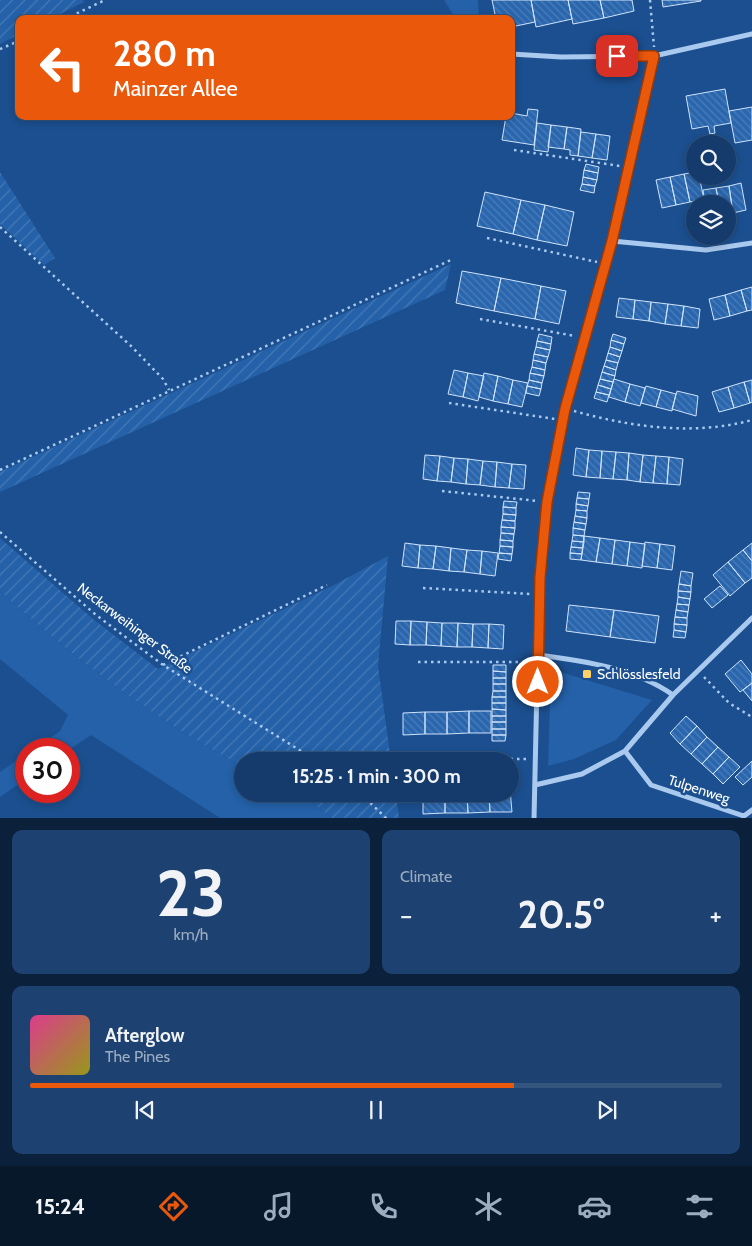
<!DOCTYPE html>
<meta charset="utf-8">
<style>
body{margin:0;font-family:Cabin,sans-serif;background:#1d4271;color:#f1f3f6;height:100vh;display:flex;flex-direction:column;font-size:19px;white-space:nowrap}
*{box-sizing:border-box;margin:0}
p{font-size:16px;color:#9dadc1}
.icon{flex:none;width:28px;height:28px;fill:none;stroke:currentColor;stroke-width:2;stroke-linecap:round;stroke-linejoin:round}
.map{position:relative;height:818px;overflow:hidden}
.drawer{display:flex;flex-direction:column;gap:12px;padding:12px;background:#0b203b;flex:1}
.drawer>*{flex:none}
.top-card{position:absolute;left:15px;top:15px;width:500px;height:105px;border-radius:10px;box-shadow:0 2px 8px #0003,0 0 0 1px #33557e;background:#ea580c;color:#fff;overflow:hidden}
.buttons{position:absolute;left:686px;top:135px;display:grid;gap:10px}
.buttons a{display:grid;place-items:center;width:50px;height:50px;border-radius:50%;background:#143b6b;box-shadow:0 2px 8px #0003,0 0 0 1px #33557e;font-size:25px}
.speed{position:absolute;left:15px;top:738px;display:flex;gap:10px;font-size:25px;font-weight:700;text-align:center}
.speed>*{display:grid;place-content:center;width:65px;height:65px;border-radius:50%;background:#143b6b;box-shadow:0 2px 8px #0003,0 0 0 1px #33557e;line-height:1}
.speed .limit{border:8px solid #d22;background:#fff;color:#111}
.pin{position:absolute;display:grid;place-items:center;width:42px;height:42px;color:#fff;margin:-21px;border-radius:10px;box-shadow:0 2px 8px #0006}
.me{position:absolute;width:55px;margin:-28px;rotate:0deg;stroke-linejoin:round;filter:drop-shadow(0 0 4px #0008)}
.turn{display:flex;align-items:center;gap:18px;height:105px;padding:0 15px;font-size:22px}
.turn .icon{width:65px;height:65px;stroke-width:2.5}
.turn b{display:block;font-size:35px;line-height:42px}
.big{font-size:38px;font-weight:700;line-height:1.1}
.drawer .card{flex:1;display:flex;flex-direction:column;justify-content:center;gap:8px;min-width:0;padding:0 18px;border-radius:10px;background:#1d4271}
.drawer .dial{align-items:center;gap:0}
.dial b{font-size:65px;line-height:1}
.song{display:flex;align-items:center;gap:15px}
.cover{width:60px;height:60px;border-radius:8px;background:linear-gradient(135deg,hsl(330 70% 55%),hsl(60 70% 35%))}
.played{height:5px;border-radius:2px;background:linear-gradient(90deg,#ea580c 70%,#33557e 70%)}
.keys{display:flex;justify-content:space-around;direction:ltr}
.heat{display:flex;justify-content:space-between;align-items:center;font-size:28px;direction:ltr}
.drawer .tiles{flex:1;display:grid;gap:12px;grid-template-columns:1fr 1fr}
.card:last-child{grid-column:span 2}
.trip{position:absolute;left:234px;top:752px;width:285px;height:50px;border-radius:25px;background:#143b6b;box-shadow:0 2px 8px #0003,0 0 0 1px #33557e;font-weight:700;line-height:50px;text-align:center}
.dock{display:flex;height:80px;justify-content:space-around;align-items:center;background:#08182b;color:#9dadc1}
.dock .icon{width:35px;height:35px}
.dock .current{color:#ea580c}
.dock b{font-size:22px;color:#f1f3f6}
.map>svg:first-child{display:block}
.grass{fill:#2461a8}
.garden{fill:url(#garden-furrows)}
.building{fill:url(#building-back-hatch);stroke:#cfe3fa}
.lines{fill:none;stroke-linecap:round;stroke-linejoin:round}
.path{stroke:#a9c9ee;stroke-width:2.5;stroke-dasharray:2.5 4;stroke-linecap:butt}
.minor{stroke:#a9c9ee;stroke-width:5}
.route-casing{stroke:#983908;stroke-width:12}
.route{stroke:#ea580c;stroke-width:9}
.poi-dot{fill:#ffd166;stroke:#1b4f8f;stroke-width:2}
.labels{text-anchor:middle;dominant-baseline:central;stroke-width:5;stroke-linejoin:round;paint-order:stroke}
.street-label{font-size:14px;fill:#fff;stroke:#1b4f8f}
.poi-label{font-size:14px;fill:#fff;stroke:#1b4f8f;text-anchor:start}
</style>
<div class="map">
<svg width="752" height="819" viewBox="0 0 752 819">
<defs>
<pattern id="garden-furrows" width="10" height="10" patternUnits="userSpaceOnUse" patternTransform="scale(1.25)"><rect width="10" height="10" fill="#2461a8"/><path d="M-1 1l2-2M0 10L10 0M9 11l2-2" fill="none" stroke="#4579b5"/></pattern>
<pattern id="building-back-hatch" width="6" height="6" patternUnits="userSpaceOnUse" patternTransform="scale(1.25)"><rect width="6" height="6" fill="#2a66ad"/><path d="M-1 5l2 2M0 0l6 6M5-1l2 2" fill="none" stroke="#4a7db9"/></pattern>
</defs>
<rect width="100%" height="100%" fill="#1b4f8f"/>
<path class="grass" d="M444,0H478L479,19H456Z
M0,591C73,658 155,720 242,766V794H295L310,801L332,818H220L91,735L69,750L35,749L60,731L68,715L0,659Z
M551,669L652,700L616,740L574,759L548,766Z
M26,754V779L0,797V772Z"/>
<path class="garden" d="M0,0H83L84,2L50,19H19V34L0,44Z
M0,172L55,258L44,265L0,224Z
M451,264L445,290L0,492V472Z
M0,538L93,619L158,669L332,586L388,556L378,666L391,761H242V766C155,720 73,658 0,591Z
M295,794H396L399,818H332L310,801Z"/>
<path class="building" d="M492,0H531L535,22L511,27V19H496Z
M531,0H568L572,19L536,27Z
M568,0H600L604,18L573,24Z
M600,0H632L634,11L604,18Z
M662,0H701V1L663,7Z
M725,89L731,123L714,126L715,133L710,134L708,126L692,129L686,96Z
M752,107V140L735,143L729,111Z
M528,109L538,110L534,145L502,140L506,116H511V113L527,116Z
M537,123L551,125L548,152L534,150Z
M551,125L567,127L564,149L548,147Z
M567,127L581,129L578,156L570,155V150L564,149Z
M581,132L596,134L592,158L578,156Z
M596,134L610,136L607,160L592,158Z
M586,164L599,167L598,173L584,170Z
M584,170L598,173L597,180L583,177Z
M695,172V176H699L704,199L690,202L684,174Z
M684,174L690,202L676,205L670,177Z
M583,177L597,180L595,186L582,184Z
M670,177L676,205L662,208L656,180Z
M741,183L746,210L733,213L729,186Z
M582,184L595,186L594,193L580,190Z
M729,186L733,213L728,214V204H719L716,188Z
M716,188L719,204H705L703,190Z
M485,192L521,200L513,234L477,226Z
M521,200L545,205L537,240L513,234Z
M545,205L574,212L567,246L537,240Z
M462,271L501,278L494,311L456,303Z
M501,278L541,286L535,319L494,311Z
M541,286L566,291L559,324L535,319Z
M752,287V310L747,311L741,290Z
M741,290L747,311L730,316L725,295Z
M725,295L730,316L714,320L709,299Z
M619,298L635,300L633,319L616,317Z
M635,300L651,302L649,321L633,319Z
M651,302L668,304L665,324L649,321Z
M668,304L684,306L681,326L665,324Z
M684,306L700,309L698,328L681,326Z
M539,334L552,337L551,344L537,341Z
M613,334L626,338L624,344L611,340Z
M611,340L624,344L622,351L610,347Z
M537,341L551,344L550,350L536,347Z
M536,347L550,350L548,357L534,354Z
M610,347L622,351L620,357L608,353Z
M608,353L620,357L618,363L606,360Z
M534,354L548,357L546,363L533,360Z
M533,360L546,363L545,370L532,367Z
M606,360L618,363L616,370L604,366Z
M604,366L616,370L615,376L602,372Z
M532,367L545,370L544,376L530,373Z
M454,370L468,373L463,397L448,394Z
M602,372L615,376L613,382L600,379Z
M468,373L484,376L478,401L463,397Z
M484,373L498,376L493,401L479,397Z
M530,373L544,376L542,383L529,380Z
M498,376L513,380L508,404L493,401Z
M600,379L613,382L611,389L598,385Z
M614,379L630,384L625,402L609,397Z
M513,380L528,383L522,407L508,404Z
M529,380L542,383L541,389L527,386Z
M752,380V402L750,403L744,382Z
M744,382L750,403L734,408L728,387Z
M630,384L645,388L640,406L625,402Z
M598,385L611,389L609,395L596,392Z
M527,386L541,389L539,396L526,393Z
M646,386L661,390L656,407L641,403Z
M728,387L734,408L719,412L712,392Z
M661,390L676,394L672,411L656,407Z
M677,391L698,396L696,416L672,409Z
M596,392L609,395L607,402L594,398Z
M576,448L589,450L586,477L573,475Z
M589,450L602,451L600,478L586,477Z
M602,451L616,452L613,479L600,478Z
M616,452L629,453L627,480L613,479Z
M629,453L643,455L640,482L627,480Z
M425,455L440,456L437,481L423,479Z
M643,455L656,456L653,483L640,482Z
M440,456L454,458L451,482L437,481Z
M656,456L669,457L667,484L653,483Z
M669,457L683,459L680,485L667,484Z
M454,458L468,459L466,484L451,482Z
M468,459L483,461L480,485L466,484Z
M483,461L497,462L495,487L480,485Z
M497,462L512,464L509,488L495,487Z
M512,464L526,465L524,489L509,488Z
M578,492L590,493L589,499L577,498Z
M577,498L589,499L588,506L576,504Z
M504,501L517,502L516,508L503,507Z
M576,504L588,506L587,511L576,510Z
M503,507L516,508V515L503,514Z
M576,510L587,511V518L575,516Z
M503,514L516,515L515,521L502,520Z
M575,516L587,518L586,524L574,522Z
M502,520L515,521V528L501,527Z
M574,522L586,524L585,530L573,528Z
M501,527L515,528L514,534L501,533Z
M573,528L585,530L584,536L573,535Z
M501,533L514,534L513,541L500,540Z
M573,535L584,536V542L572,541Z
M584,536L600,538L596,562L581,560Z
M600,538L615,540L612,564L596,562Z
M500,540L513,541V547L500,546Z
M615,540L630,542L627,566L612,564Z
M572,541L584,542L583,548L571,547Z
M630,542L645,544L642,568L627,566Z
M645,542L660,544L657,568L642,566Z
M405,543L420,545L418,568L402,566Z
M752,543V561L743,550Z
M660,544L675,546L672,570L657,568Z
M420,545L436,546L433,569L418,568Z
M436,546L451,548L449,571L433,569Z
M500,546L513,547L512,554L499,553Z
M571,547L583,548L582,554L570,553Z
M451,548L467,550L464,572L449,571Z
M467,550L482,551L480,574L464,572Z
M743,550L752,561V578L745,583L728,562Z
M482,551L498,553L495,576L480,574Z
M499,553L512,554L511,561L498,559Z
M570,553L582,554L581,560L570,559Z
M728,562L745,583L730,596L713,575Z
M681,571L693,573L691,586L679,584Z
M679,584L691,586V592L678,591Z
M720,586L728,595L712,608L704,599Z
M678,591L691,592L690,599L678,597Z
M678,597L690,599L689,605L677,604Z
M677,604L689,605L688,612L676,610Z
M569,605L614,610L610,637L566,631Z
M614,610L659,616L655,643L610,637Z
M676,610L688,612L687,618L675,617Z
M675,617L687,618V625L674,624Z
M396,621H411L410,645L395,644Z
M411,621L427,622L426,645H410Z
M427,622L442,623L441,646L426,645Z
M442,623H458L457,647L441,646Z
M458,623L473,624L472,647H457Z
M473,624H489L488,648L472,647Z
M489,624L504,625L503,649L488,648Z
M674,624L687,625L686,632L674,630Z
M674,630L686,632L685,638L673,637Z
M741,660L752,674V683L740,692L725,674Z
M493,665H506V672L493,671Z
M493,671L506,672V678H493Z
M493,678H506V684H493Z
M752,683V701L743,690Z
M493,684H506V691H493Z
M493,691H506V697H492Z
M492,697H506V703H492Z
M492,703H506V710L492,709Z
M492,709L506,710V716H492Z
M469,711H491V733H469Z
M469,711V733L447,734V712Z
M425,712H447V734H425Z
M425,712V734L403,735V713Z
M492,716H506V722H492Z
M686,716L697,726L680,744L670,733Z
M492,722H506V729H492Z
M697,726L707,737L691,754L680,744Z
M492,729H506V735H492Z
M492,735H506L505,741H492Z
M707,737L718,747L702,764L691,754Z
M718,747L729,757L713,774L702,764Z
M729,757L740,767L723,784L713,774Z
M752,761V777L743,785L735,777Z
M510,789L512,812H490L489,794H510Z
M423,794H445V813L423,814Z
M445,794H467L468,813H445Z
M467,794H489L490,812L468,813Z"/>
<g class="lines">
<path class="path" d="M650,0L654,47
M65,19L105,0
M0,49L19,41
M514,150L620,166
M0,227L131,346L163,379L169,390
M487,238L597,262
M480,319L575,336
M449,403L555,419
M574,411C631,427 694,436 752,420
M0,470L451,260
M442,491L538,501
M0,532L96,615L163,665L317,761
M423,588L530,594
M418,662H527
M163,665L327,585
M704,677L729,703L752,717
M413,758L527,759
M361,794L387,819"/>
<path class="minor" d="M511,54L561,57L654,56L752,34
M612,241L706,250L752,243
M538,655C584,661 635,668 673,695
M625,751L651,785L744,816L752,810
M535,785L582,774L625,751L673,695L752,618
M534,819L539,595L547,502L565,409L612,241L654,56"/>
</g>
<g class="lines">
<defs>
<path id="route" d="M538,682L540,577L547,502L565,409L612,241L654,56H617"/>
</defs>
<use href="#route" class="route-casing"/>
<use href="#route" class="route"/>
</g>
<rect class="poi-dot" x="582" y="669" width="10" height="10" rx="2.5"/>
<g class="labels">
<g class="street-label">
<text transform="translate(135 628) rotate(37)">Neckarweihinger Straße</text>
<text transform="translate(699 789) rotate(18)">Tulpenweg</text>
</g>
<g class="poi-label">
<text x="597" y="674">Schlösslesfeld</text>
</g>
</g>
</svg>
<div class="buttons">
<a><svg class="icon" aria-label="search" viewBox="0 0 24 24"><circle cx="10" cy="10" r="6"/><path d="M15 15l6 6"/></svg></a>
<a><svg class="icon" aria-label="layers" viewBox="0 0 24 24"><path d="M12 4l9 5-9 5-9-5zM3 14l9 5 9-5"/></svg></a>
</div>
<div class="speed"><div class="limit">30</div></div>
<div class="pin" style="left:617px;top:56px;background:#d93025"><svg class="icon" aria-label="arrive" viewBox="0 0 24 24"><path d="M6 21V4h12l-3 4 3 4H6"/></svg></div>
<svg class="me" style="left:538px;top:682px" viewBox="-20 -20 40 40"><circle r="17" fill="#ea580c" stroke="#fff" stroke-width="3"/><path d="M0-11L8 9 0 5-8 9z" fill="#fff"/></svg>
<div class="trip">15:25 · 1 min · 300 m</div>
<div class="top-card">
<div class="turn"><svg class="icon" aria-label="left" viewBox="0 0 24 24"><path d="M17 20v-9H6M10 6l-5 5 5 5"/></svg><div><b>280 m</b>Mainzer Allee</div></div>
</div>
</div>
<section class="drawer">
<div class="tiles">
<div class="card dial"><b>23</b><p>km/h</p></div>
<div class="card"><p>Climate</p>
<div class="heat"><a>−</a><b class="big">20.5°</b><a>+</a></div>
</div>
<div class="card">
<div class="song"><i class="cover"></i><div><b>Afterglow</b><p>The Pines</p></div></div>
<div class="played"></div>
<div class="keys"><svg class="icon" aria-label="previous" viewBox="0 0 24 24"><path d="M18 5L8 12l10 7zM5 5v14"/></svg><svg class="icon" aria-label="pause" viewBox="0 0 24 24"><path d="M8 5v14M16 5v14"/></svg><svg class="icon" aria-label="next" viewBox="0 0 24 24"><path d="M6 5l10 7-10 7zM19 5v14"/></svg></div>
</div>
</div>
</section>
<nav class="dock">
<b>15:24</b>
<svg class="icon current" aria-label="directions" viewBox="0 0 24 24"><path d="M12 3l9 9-9 9-9-9zM9 14v-3h6M13 9l2 2-2 2"/></svg>
<svg class="icon" aria-label="music" viewBox="0 0 24 24"><path d="M9 18V5l10-2v13"/><circle cx="6" cy="18" r="3"/><circle cx="16" cy="16" r="3"/></svg>
<svg class="icon" aria-label="phone" viewBox="0 0 24 24"><path d="M5 4h4l2 5-3 2q2 4 5 5l2-3 5 2v4C11 20 4 13 5 4z"/></svg>
<svg class="icon" aria-label="climate" viewBox="0 0 24 24"><path d="M12 3v18M4 7l16 10M4 17L20 7"/></svg>
<svg class="icon" aria-label="car" viewBox="0 0 24 24"><path d="M5 17H2v-5l4-1 3-4h7l3 4 3 1v5h-3M9 17h6M6 11h13"/><circle cx="7" cy="17" r="2"/><circle cx="17" cy="17" r="2"/></svg>
<svg class="icon" aria-label="filters" viewBox="0 0 24 24"><path d="M4 7h16M4 17h16"/><circle cx="9" cy="7" r="2"/><circle cx="15" cy="17" r="2"/></svg>
</nav>
